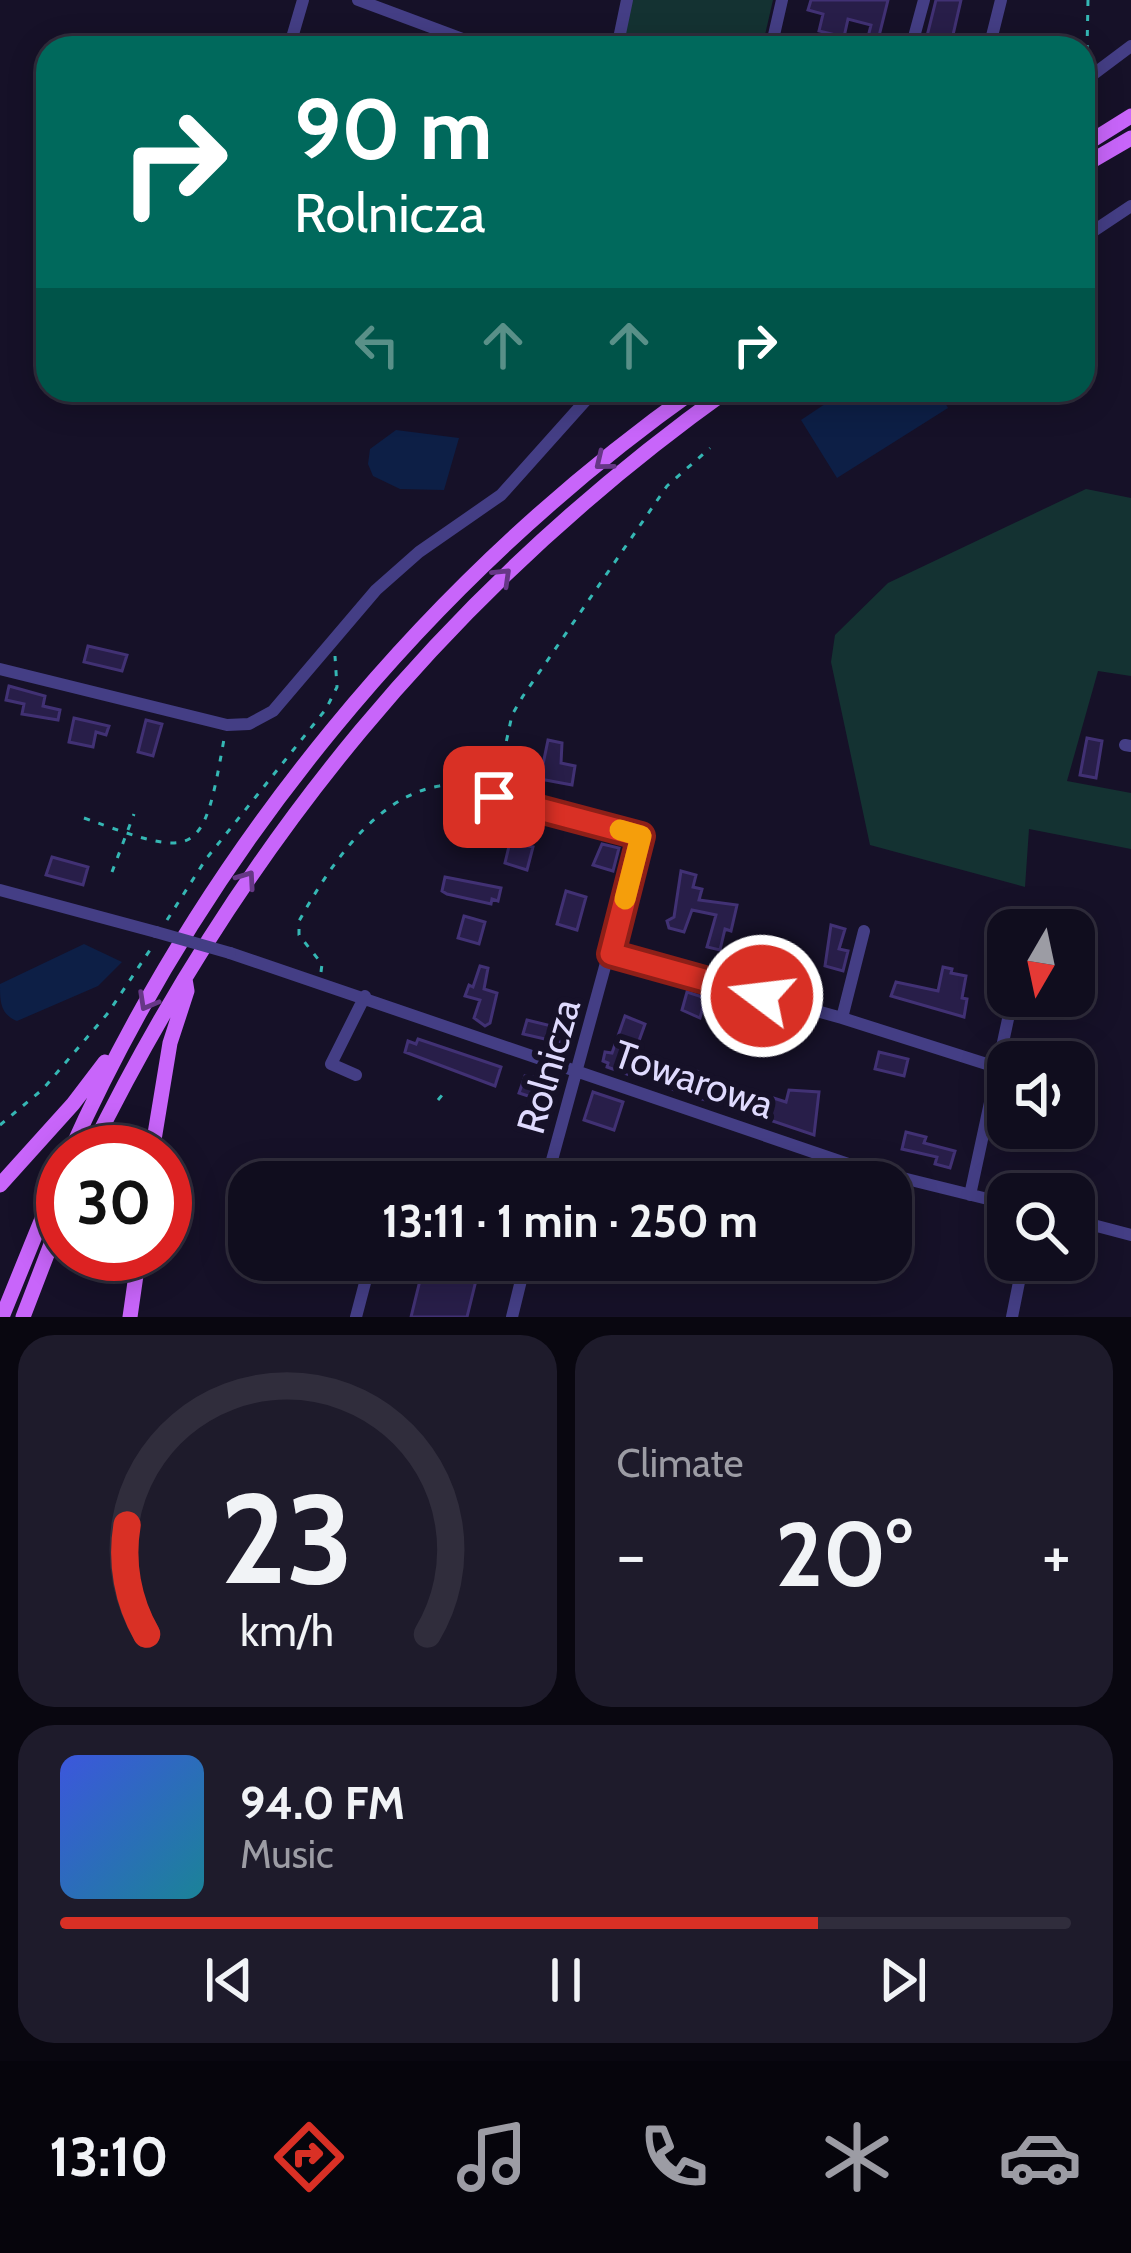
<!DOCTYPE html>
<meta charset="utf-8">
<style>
body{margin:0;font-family:Cabin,sans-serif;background:#1e1b2b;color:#f1f3f6;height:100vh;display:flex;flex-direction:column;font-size:45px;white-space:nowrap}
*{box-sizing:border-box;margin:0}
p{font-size:39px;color:#9c9ca4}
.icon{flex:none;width:66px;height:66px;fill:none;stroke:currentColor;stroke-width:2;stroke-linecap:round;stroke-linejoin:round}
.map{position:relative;height:1317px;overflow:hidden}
.sheet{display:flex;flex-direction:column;gap:18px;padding:18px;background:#090710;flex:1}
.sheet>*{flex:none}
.top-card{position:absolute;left:36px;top:36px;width:1059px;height:366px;border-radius:36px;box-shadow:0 6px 30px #0003,0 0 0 3px #302d3c;background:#00695c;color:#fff;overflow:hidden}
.needle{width:78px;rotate:189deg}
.tools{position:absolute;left:987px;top:909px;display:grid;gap:24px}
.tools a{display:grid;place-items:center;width:108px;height:108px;border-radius:24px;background:#100d1e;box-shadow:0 6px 30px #0003,0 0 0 3px #302d3c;font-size:60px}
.speed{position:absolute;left:36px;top:1125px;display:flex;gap:24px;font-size:60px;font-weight:700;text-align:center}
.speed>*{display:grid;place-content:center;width:156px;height:156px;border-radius:50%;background:#100d1e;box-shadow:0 6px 30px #0003,0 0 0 3px #302d3c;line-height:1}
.speed .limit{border:18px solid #d22;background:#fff;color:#111}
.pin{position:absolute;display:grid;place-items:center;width:102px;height:102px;color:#fff;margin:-51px;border-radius:24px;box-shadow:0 6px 18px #0006}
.me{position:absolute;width:132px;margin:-66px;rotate:285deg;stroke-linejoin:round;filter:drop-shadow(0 0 9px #0008)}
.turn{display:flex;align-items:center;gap:42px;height:252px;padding:0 60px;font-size:54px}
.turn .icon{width:156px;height:156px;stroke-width:2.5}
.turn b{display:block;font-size:84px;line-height:102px}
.lanes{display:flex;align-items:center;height:114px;padding:0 60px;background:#0003;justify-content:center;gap:60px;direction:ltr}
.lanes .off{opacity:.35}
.big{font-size:90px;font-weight:700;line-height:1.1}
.sheet .widget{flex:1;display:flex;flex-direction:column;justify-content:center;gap:18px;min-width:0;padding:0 42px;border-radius:36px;background:#1e1b2b}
.sheet .dial{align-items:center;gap:0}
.dial svg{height:312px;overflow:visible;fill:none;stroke:#302d3c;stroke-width:7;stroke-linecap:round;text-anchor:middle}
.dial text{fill:#f1f3f6;stroke:none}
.song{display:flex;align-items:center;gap:36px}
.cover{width:144px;height:144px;border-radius:18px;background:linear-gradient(135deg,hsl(230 70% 55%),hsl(190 70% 35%))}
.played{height:12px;border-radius:6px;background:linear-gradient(90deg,#d93025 75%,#302d3c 75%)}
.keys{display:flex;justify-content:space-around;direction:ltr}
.heat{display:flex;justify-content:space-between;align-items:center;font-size:66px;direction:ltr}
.sheet .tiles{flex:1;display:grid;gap:18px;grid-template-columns:1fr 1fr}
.widget:last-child{grid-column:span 2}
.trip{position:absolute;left:228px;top:1161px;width:684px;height:120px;border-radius:36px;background:#100d1e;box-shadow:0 6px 30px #0003,0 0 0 3px #302d3c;font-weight:700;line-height:120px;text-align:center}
.dock{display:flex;height:192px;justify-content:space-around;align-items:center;background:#06050c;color:#9c9ca4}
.dock .icon{width:84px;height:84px}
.dock .active{color:#d93025}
.dock b{font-size:54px;color:#f1f3f6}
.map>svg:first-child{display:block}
.green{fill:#143232}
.water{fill:#0d1f46}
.building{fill:#281e49;stroke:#413174;stroke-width:3}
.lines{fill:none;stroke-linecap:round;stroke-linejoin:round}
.path{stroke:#35b7b4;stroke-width:3;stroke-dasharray:6 9;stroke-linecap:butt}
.minor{stroke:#443e85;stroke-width:12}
.major{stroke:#c865fa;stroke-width:15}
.minor-bridge{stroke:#443e85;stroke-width:12}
.oneway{stroke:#663786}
.route-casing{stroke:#8d1f18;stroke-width:30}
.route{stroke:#d93025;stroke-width:21}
.slow{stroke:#f59e0b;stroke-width:21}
.labels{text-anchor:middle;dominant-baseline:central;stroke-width:12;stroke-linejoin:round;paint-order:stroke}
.street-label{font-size:39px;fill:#dfdafe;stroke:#161128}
</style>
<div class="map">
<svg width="1131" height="1317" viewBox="0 0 1131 1317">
<rect width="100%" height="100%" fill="#161128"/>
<path class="green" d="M632,0H773L762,48H621Z
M1086,489L1131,498V676L1098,671L1067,781L1131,793V849L1029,829L1025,887L870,845L831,662L835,635L888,583Z"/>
<path class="water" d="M846,390H938L948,408L837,478L801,420Z
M396,430L459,438L444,490L400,489L373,476L368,464L370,449Z
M84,944L122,962L98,986L17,1021C0,1014 0,1001 0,984Z"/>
<path class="building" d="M811,0H888L877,44L867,41L871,25L848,19L844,37L819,31L823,14L808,10Z
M936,0H961L950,48H924Z
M88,646L127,655L122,671L84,662Z
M9,686L45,696L43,706L60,710L58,720L22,714L24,704L6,700Z
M74,718L109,726L106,735L96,732L93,747L69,742Z
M146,720L162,724L153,756L138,752Z
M1087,738L1102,741L1096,778L1080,775Z
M548,740L562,743L561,763L575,766L572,785L540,779Z
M464,802L496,809L490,836L458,824Z
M510,842L533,847L527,870L505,863Z
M602,844L619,848L613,871L593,865Z
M52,857L88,867L83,885L46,875Z
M681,871L696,875L693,887L702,889L699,900L737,905L731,931L725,929L720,950L707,947L716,915L692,910L684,932L669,928L667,921L674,917Z
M445,877L501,888L498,901L492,899L491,904L447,894L442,891Z
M566,891L586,897L577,930L557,924Z
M464,916L485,922L479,944L458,938Z
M831,925L845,929L839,949L848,951L843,971L825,966Z
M480,966L488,968L484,989L497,993L490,1023L485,1026L474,1018L480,1000L465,996L469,985L473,987Z
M943,967L952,969L951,973L966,976L962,998L967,999L964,1017L891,996L896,982L938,991Z
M687,992L718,1002L716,1010L703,1007L700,1018L682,1010Z
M625,1016L645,1024L627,1074L607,1067L608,1063L603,1061L605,1052L612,1053Z
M527,1020L564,1029L559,1047L548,1045L549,1040L523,1034Z
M418,1039L501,1067L495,1086L405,1052L408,1041L416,1044Z
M879,1052L908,1059L904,1076L875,1069Z
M659,1069L690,1078L692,1070L700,1072L708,1101L656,1084Z
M525,1076L558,1080L550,1103L519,1093Z
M745,1089L786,1102L789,1090L819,1092L814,1135L737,1109Z
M593,1092L623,1102L614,1130L584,1120Z
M906,1132L926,1137L924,1143L955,1151L950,1168L935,1164L937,1157L902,1149Z
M425,1260H481L467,1317H411Z"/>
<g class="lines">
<path class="path" d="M1088,0L1087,51L1091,61
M497,785L512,715L523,696L667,486L710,448
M84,818C197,859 203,860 224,739
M112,872L134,814
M167,920L206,859L326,709L337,687L335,656
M321,972L322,964L299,935V921C328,869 374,797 439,786C454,783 471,790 485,794
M438,1100L443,1094
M0,1125L43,1089L78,1048L108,1013L154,944"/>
<path class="minor" d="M358,0L487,48
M289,48L303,0
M617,48L627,0
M771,48L782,0
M911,48L924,0
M989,48L1001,0
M1083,82L1131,46
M1083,238L1131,206
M0,669L227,725L249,724L273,711L376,590L419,552L501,495L595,390
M1125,745L1131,746
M494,797L641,835L546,1182
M0,890L156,932
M230,953L854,1166L1008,1204
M611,954L842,1018L996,1067
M842,1018L864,931
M356,1075L331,1064L365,996
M970,1195L1013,996
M1007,1204L998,1246L1008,1253
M1074,1220L1131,1235
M356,1317L371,1260
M512,1317L526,1260
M1012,1317L1021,1272L1015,1260"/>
<path class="major" d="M1083,146L1131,116
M1083,166L1131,138
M70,1152C205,851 426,581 695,390
M90,1152C241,845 448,590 728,390
M152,1152L170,1043L187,991L185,979
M0,1185L73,1104L105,1062
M2,1317L63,1167
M23,1317L63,1213
M130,1317L139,1254"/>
<path class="minor-bridge" d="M156,932L230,953"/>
</g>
<defs><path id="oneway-chevron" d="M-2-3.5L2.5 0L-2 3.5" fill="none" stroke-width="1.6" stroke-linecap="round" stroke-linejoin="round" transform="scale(3)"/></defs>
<g class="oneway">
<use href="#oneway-chevron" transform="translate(603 462) rotate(141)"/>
<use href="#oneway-chevron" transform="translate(503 576) rotate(-44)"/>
<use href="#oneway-chevron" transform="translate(247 879) rotate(-55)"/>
<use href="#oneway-chevron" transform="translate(147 1002) rotate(119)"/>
</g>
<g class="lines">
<defs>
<path id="route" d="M494,797L641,836L611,954L762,996"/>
</defs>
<use href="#route" class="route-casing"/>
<use href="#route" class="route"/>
<path class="slow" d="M620,830L641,836L625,899"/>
</g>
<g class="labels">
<g class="street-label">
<text transform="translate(548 1066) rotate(-74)">Rolnicza</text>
<text transform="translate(694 1079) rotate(19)">Towarowa</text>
</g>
</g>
</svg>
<div class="tools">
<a><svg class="needle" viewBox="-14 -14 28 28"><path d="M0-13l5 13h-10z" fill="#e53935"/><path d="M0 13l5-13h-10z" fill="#9c9ca4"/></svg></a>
<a><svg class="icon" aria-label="sound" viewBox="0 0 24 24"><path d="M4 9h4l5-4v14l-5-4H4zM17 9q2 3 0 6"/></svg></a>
<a><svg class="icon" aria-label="search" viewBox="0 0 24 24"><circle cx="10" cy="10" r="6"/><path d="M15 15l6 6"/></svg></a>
</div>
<div class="speed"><div class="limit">30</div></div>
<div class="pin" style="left:494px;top:797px;background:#d93025"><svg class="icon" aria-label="arrive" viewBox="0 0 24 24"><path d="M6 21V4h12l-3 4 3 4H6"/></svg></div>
<svg class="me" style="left:762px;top:996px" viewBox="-20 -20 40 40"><circle r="17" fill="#d93025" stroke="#fff" stroke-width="3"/><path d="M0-11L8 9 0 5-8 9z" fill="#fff"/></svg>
<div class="trip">13:11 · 1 min · 250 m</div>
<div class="top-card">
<div class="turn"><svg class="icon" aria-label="right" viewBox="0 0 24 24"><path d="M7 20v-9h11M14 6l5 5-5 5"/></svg><div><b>90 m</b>Rolnicza</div></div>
<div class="lanes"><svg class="icon off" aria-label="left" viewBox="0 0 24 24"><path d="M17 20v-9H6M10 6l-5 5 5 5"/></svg><svg class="icon off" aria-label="ahead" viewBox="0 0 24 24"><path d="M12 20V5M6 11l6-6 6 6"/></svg><svg class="icon off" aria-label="ahead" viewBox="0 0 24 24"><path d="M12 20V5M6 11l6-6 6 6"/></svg><svg class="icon" aria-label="right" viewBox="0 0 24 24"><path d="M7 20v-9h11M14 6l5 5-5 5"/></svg></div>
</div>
</div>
<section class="sheet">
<div class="tiles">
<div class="widget dial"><svg viewBox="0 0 100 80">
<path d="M14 69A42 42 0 1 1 86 69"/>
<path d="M14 69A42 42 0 0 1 9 41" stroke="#d93025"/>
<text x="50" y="56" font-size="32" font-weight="700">23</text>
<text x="50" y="72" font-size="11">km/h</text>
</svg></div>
<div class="widget"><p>Climate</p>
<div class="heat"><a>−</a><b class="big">20°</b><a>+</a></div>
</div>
<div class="widget">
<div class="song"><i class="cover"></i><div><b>94.0 FM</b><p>Music</p></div></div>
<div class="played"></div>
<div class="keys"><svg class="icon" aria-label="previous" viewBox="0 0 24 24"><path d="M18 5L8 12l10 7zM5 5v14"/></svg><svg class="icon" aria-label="pause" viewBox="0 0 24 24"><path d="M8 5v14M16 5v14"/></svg><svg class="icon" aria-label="next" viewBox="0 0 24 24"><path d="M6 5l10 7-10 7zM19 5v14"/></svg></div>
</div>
</div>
</section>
<nav class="dock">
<b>13:10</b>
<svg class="icon active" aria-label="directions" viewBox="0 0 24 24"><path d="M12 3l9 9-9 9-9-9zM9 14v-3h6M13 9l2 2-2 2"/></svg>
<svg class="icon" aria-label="music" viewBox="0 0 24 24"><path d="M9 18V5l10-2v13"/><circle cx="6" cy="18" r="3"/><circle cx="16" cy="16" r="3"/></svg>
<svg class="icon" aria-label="phone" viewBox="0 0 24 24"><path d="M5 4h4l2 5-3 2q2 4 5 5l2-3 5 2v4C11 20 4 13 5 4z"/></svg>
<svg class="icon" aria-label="climate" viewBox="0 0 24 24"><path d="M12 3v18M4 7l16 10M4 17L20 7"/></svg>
<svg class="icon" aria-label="car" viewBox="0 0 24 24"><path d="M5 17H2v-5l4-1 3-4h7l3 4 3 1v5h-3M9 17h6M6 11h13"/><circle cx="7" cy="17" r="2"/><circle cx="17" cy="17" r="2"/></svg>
</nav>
